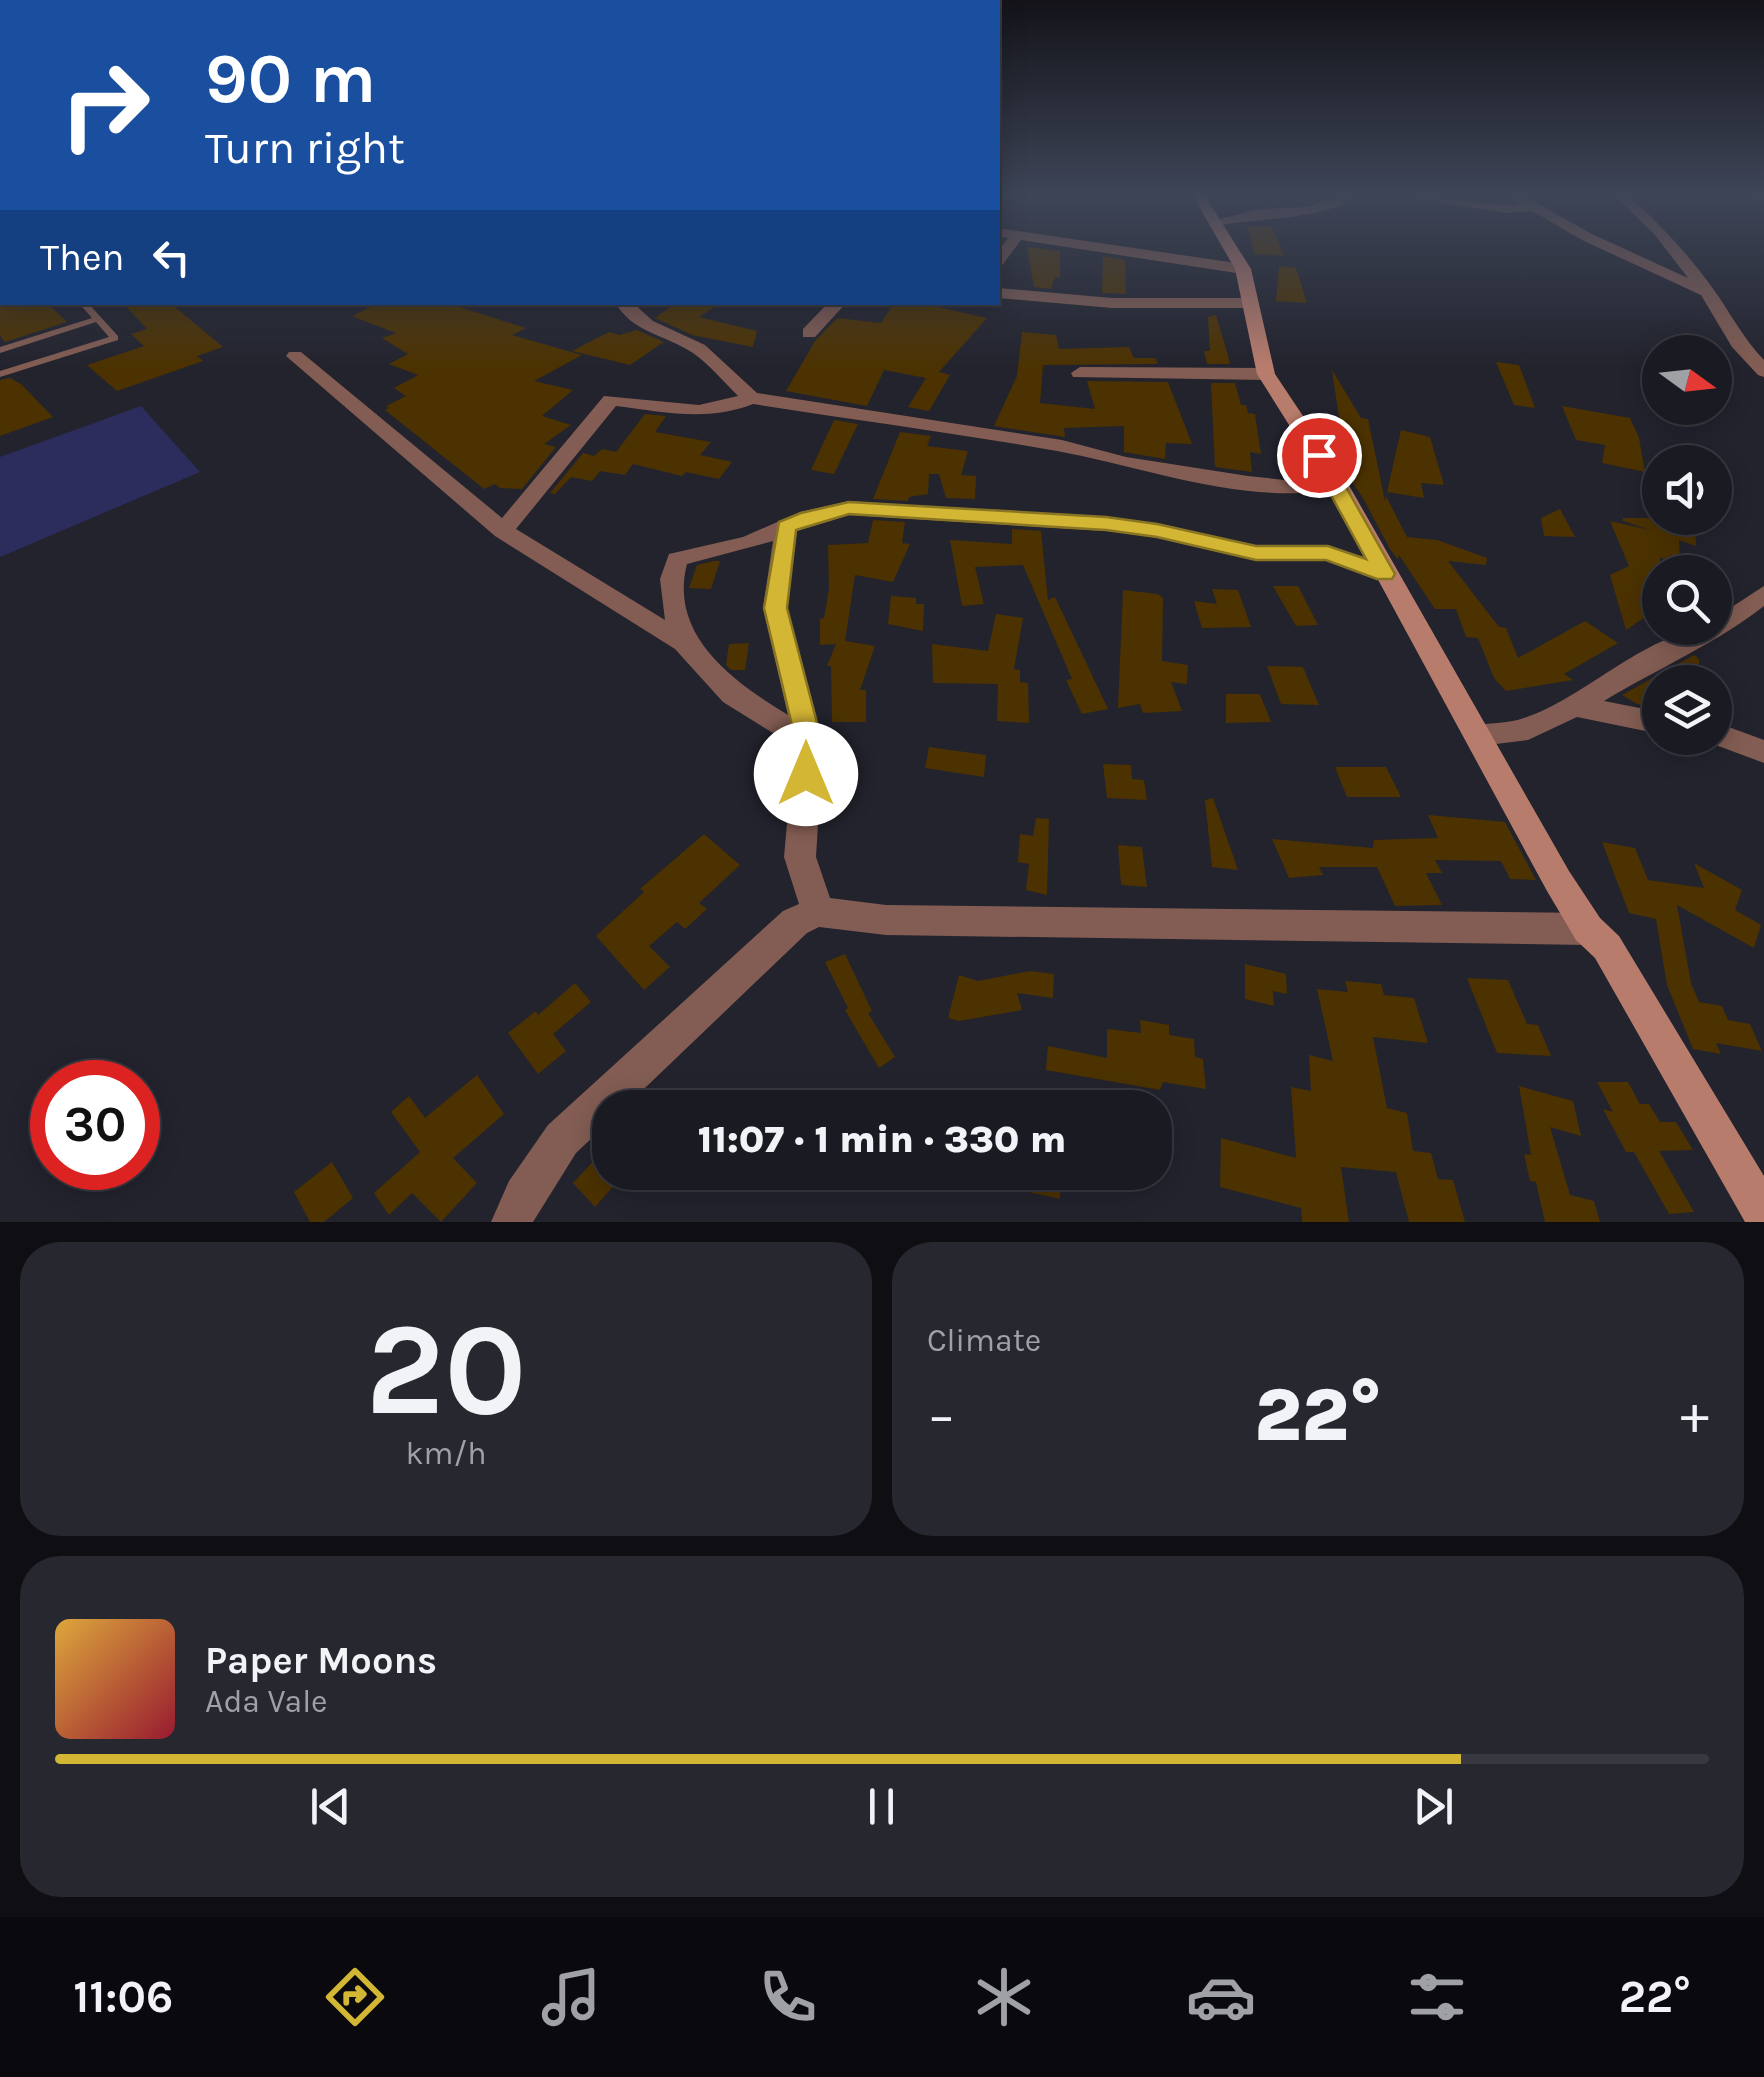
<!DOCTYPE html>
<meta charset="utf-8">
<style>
body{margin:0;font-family:Karla,sans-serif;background:#27272f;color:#f1f3f6;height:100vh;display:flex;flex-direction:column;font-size:38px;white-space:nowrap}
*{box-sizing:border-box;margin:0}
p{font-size:32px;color:#9fa1a5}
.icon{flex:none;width:55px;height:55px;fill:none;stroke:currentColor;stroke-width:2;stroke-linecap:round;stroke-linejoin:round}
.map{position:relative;height:1222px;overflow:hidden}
.sheet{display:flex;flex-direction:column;gap:20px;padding:20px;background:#0e0e13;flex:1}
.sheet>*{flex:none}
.hud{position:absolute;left:0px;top:0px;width:1000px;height:305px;box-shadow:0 5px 25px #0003,0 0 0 2px #383840;background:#1a4fa0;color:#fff;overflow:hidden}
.needle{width:65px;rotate:105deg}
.tools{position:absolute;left:1642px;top:335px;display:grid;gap:20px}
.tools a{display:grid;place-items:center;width:90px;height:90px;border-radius:50%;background:#1a1a22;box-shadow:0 5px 25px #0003,0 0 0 2px #383840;font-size:50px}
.speed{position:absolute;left:30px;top:1060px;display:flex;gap:20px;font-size:50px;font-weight:700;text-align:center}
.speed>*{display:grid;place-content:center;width:130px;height:130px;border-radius:50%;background:#1a1a22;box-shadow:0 5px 25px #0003,0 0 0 2px #383840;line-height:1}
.speed .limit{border:15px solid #d22;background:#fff;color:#111}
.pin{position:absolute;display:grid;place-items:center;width:85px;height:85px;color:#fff;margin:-42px;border:5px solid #fff;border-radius:50%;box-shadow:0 2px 10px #0007}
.me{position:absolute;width:110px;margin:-55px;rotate:0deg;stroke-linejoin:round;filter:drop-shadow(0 0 8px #0008)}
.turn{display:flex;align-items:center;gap:35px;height:210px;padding:0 40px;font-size:45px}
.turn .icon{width:130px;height:130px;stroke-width:2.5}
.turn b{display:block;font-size:70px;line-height:85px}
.then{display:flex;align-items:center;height:95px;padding:0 40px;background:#0003;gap:20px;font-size:38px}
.big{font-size:75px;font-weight:800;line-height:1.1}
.sheet .card{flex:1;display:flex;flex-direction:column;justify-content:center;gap:15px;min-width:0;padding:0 35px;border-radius:40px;background:#27272f}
.sheet .dial{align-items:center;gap:0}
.dial b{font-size:130px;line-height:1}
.song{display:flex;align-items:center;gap:30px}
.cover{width:120px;height:120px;border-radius:15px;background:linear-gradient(135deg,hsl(40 70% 55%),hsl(350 70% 35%))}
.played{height:10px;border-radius:5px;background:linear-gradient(90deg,#d4b635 85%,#383840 85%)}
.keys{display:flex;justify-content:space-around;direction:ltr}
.heat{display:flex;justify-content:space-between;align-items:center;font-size:55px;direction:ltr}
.sheet .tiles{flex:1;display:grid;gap:20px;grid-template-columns:1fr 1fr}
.card:last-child{grid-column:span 2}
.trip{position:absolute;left:592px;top:1090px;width:580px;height:100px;border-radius:40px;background:#1a1a22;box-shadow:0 5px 25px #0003,0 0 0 2px #383840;font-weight:800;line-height:100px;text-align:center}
.tabs{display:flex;height:160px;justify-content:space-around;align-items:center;background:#0a0a0e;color:#9fa1a5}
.tabs .icon{width:70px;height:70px}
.tabs .current{color:#d4b635}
.tabs b{font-size:45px;color:#f1f3f6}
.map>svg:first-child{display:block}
.green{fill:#2c2c5d}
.building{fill:#4c3201}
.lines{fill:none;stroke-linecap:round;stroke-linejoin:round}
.lane{fill:#835d53;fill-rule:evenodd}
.street{fill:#835d53;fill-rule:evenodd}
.secondary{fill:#b87c6d;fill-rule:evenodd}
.route{fill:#d4b635;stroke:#8a7622;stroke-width:2.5}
</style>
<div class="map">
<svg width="1764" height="1222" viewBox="0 0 1764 1222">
<rect width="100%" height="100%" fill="#22232d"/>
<path class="green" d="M141,406L200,472L0,557V457Z"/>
<path class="building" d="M1248,226L1272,227L1284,256L1254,254Z
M1027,247L1060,251V277H1055L1051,289L1034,287Z
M1103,256L1125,260L1126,294L1102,293Z
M1279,266L1296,268L1307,303L1276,301Z
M0,302H46L67,322L5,342L0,336Z
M122,302H169L223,347L197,356L203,361L117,391L87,365L144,346L131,334L147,329Z
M381,302H444L526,328L512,335L582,355L534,381L573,390L542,416L571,425L544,444L556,447L522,489L500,488L495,484L484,489L385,410L389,408L386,406L406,396L394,388L418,375L389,364L408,354L382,338L396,333L352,316Z
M677,302H722L699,317L757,331L753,347L692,335L655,318Z
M915,302L987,318L939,372L950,375L929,411L908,407L926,378L884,370L867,406L786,391L815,341L837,318L881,323L892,306H912Z
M1216,315L1227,352L1230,364H1207L1204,351H1210L1208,317Z
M637,330L664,342L630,365L572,351L609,332L619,335Z
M1022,332L1056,335L1059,349L1129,347L1134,358H1155L1158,364L1043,365L1040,403L1095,409L1087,381L1168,382L1192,444L1166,443L1165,459L1124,452V426L1064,428L1065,437L994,426L1017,376Z
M1496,362L1519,365L1535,408L1514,405Z
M1332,370L1361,418L1368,419L1385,501L1386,496L1407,537L1437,540L1487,558L1486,565L1448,561L1499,627L1506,628L1518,658L1585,621L1618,643L1564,674L1573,680L1506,691L1494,678L1478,638L1466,637L1456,609H1435L1399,555L1398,560L1390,549L1363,498L1326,444H1343Z
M10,378L21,384L53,417L0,436V380Z
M1211,383H1235L1241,405H1246L1248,413L1255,414L1261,454L1250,452L1252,472L1215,467Z
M1562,406L1630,418L1639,438L1645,472L1602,463L1605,445L1576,440Z
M645,414L666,416L655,432L711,442L700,455L732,462L719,479L686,472L682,476L633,464L625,475L600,471L592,481L571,477L555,494L550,493L583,453L594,456L602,449L616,452Z
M834,420L858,424L834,474L811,470Z
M1401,430L1430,437L1444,485L1421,483L1424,498L1387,492Z
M900,432L931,436L927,446L968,451L961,475L976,476L975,499L946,498L939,474H929L928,494L909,497L908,501L873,499Z
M1560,509L1575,537L1544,536L1541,518Z
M1623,518H1695L1696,546L1679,540L1680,561L1660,558V607L1626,630L1610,575L1629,566L1610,521L1650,530L1623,521Z
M873,520L905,522L902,543L910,544L893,582L855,575L845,641L875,646L860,690H866V722H832L831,666H827L836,644L820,645V619L824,618L829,589L828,545L868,543Z
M1012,529L1041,531L1048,600L1055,597L1108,709L1082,714L1066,680L1072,679L1023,565L975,567L984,604L962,606L950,540L1012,544Z
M714,561H720L711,589L689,588L697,565Z
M1273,586H1298L1318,625L1296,626Z
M1212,589L1238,590L1251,627L1202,628L1194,601L1217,604Z
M1123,590L1158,594L1163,598L1162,661L1188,665L1187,684L1171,682L1182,711L1143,713L1140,704L1118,708Z
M891,596L916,598V604H924L923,631L888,624Z
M996,614L1023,618L1014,669L1020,670V682L1028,683L1029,723L997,721L998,684L933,683L932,644L988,651Z
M749,643L745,670H731L726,665L729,644Z
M1694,655L1699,659V670L1660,682V708L1637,704L1622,695Z
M1267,666L1303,667L1319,705L1281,704Z
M1226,694H1260L1271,722L1226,723Z
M929,747L986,755L984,777L925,768Z
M1103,764L1131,765L1132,779L1144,780L1147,800L1107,798Z
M1335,767H1386L1401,797H1347Z
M1213,798L1238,870L1212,867L1205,800Z
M1428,815L1505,822L1536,880L1510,879L1501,861L1435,860L1442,873H1426L1442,905L1395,906L1377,867H1319L1323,875L1289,878L1272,839L1373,848L1374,840L1438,838Z
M1036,818L1049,819L1047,895L1026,890L1029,864L1018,862L1020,834L1033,836Z
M704,834L740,865L699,903L707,909L685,929L677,922L649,946L670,967L644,990L596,936L644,892L640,889Z
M1602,842L1635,848L1648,880L1704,888L1694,863L1742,890L1735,910L1761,925L1754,948L1677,905L1691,983L1699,1002L1722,1006L1728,1020L1750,1024L1762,1051L1716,1043L1721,1054L1693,1049L1667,985L1656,919L1629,913Z
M1118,845L1142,847L1147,887L1121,885Z
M845,954L872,1011L868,1013L895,1057L879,1068L845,1010L848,1008L825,962Z
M1245,964L1286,974L1287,994L1273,991L1274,1006L1245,999Z
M1030,971L1054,974L1053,998L1017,993L1022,1010L959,1021L948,1018L959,975L978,981Z
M1467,978L1508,980L1527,1024L1538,1025L1551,1056L1497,1053Z
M1345,981L1381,984L1384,995L1414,998L1428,1043L1373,1037L1387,1108L1407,1113L1413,1151L1431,1153L1438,1179L1453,1180L1465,1222H1409L1396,1172L1341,1167L1349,1222H1302L1301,1208L1220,1187L1221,1138L1296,1158L1291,1087L1311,1091L1309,1055L1333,1061L1317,989L1348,992Z
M575,983L591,1002L553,1034L566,1051L538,1074L508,1033L536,1011L538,1015Z
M1140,1020L1169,1025V1035L1194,1039L1195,1057L1203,1059L1206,1089L1163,1082L1160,1090L1046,1070L1048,1046L1107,1058V1029L1141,1033Z
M477,1075L504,1114L453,1158L477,1183L441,1222L412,1193L389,1215L374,1193L420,1152L391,1112L409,1096L425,1118Z
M1597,1082H1628L1640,1104H1649L1660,1122H1676L1693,1150L1659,1151L1694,1212L1669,1214L1634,1152H1626L1603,1109L1613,1112Z
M1519,1086L1573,1101L1581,1136L1550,1127L1570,1195L1594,1201L1600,1222H1545L1536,1182L1530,1181L1524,1154L1531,1155Z
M610,1143V1172H626L595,1207L573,1183Z
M332,1162L353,1198L324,1222H310L294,1192Z
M979,1172H1061L1060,1199L978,1181Z"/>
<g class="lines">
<path class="lane" d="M0,251H2V255H0Z
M78,302H87L118,336V340L0,377V371L109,337L96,322L0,353V347L92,318Z"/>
<path class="street" d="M1339,196H1358C1321,221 1260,217 1216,226L1209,222L1259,209L1306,207Z
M1401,196C1440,194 1480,207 1519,204L1509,196H1524L1592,234L1688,278L1655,235L1615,196H1629C1660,224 1689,255 1714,290C1731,314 1743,338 1764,360V377L1758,375L1732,347L1701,295L1582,240L1532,211L1505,213Z
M1731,196H1764V201Z
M0,221H2V229H0Z
M998,228L1243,264L1251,269L1243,274L1021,240L1003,264L998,266V251L1008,238L998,236Z
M998,288L1112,298H1248L1256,303L1248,308H1112L998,298Z
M615,302H632L653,321L705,345L757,393L1062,440L1126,457L1248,476L1303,482L1336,476L1347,482L1344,487C1254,509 1145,467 1057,451C956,433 854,420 753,404C707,422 664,412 616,406L516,529L665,620L660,579L669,554L743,537L800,512L849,501L1157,523L1256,546H1328L1392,567L1396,573L1384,581L1326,560H1256L1157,537L1106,531L849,515L797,531L787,608L823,741L816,857L830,898L886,905L1588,913L1600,918L1605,929L1600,940L1588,945L886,935L819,927L807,933L624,1108H610V1121L576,1153L533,1222H491L509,1181L548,1125L783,911L799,904L784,857L794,746L723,702L675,649L495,536L286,356L289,352H301L502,518L604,396L699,405L738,396C724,382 709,364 693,353C665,334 632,333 615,302ZM773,541L763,608L788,715C735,683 668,636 687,564Z
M829,302H847L815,337H803V329Z
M1080,367L1266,368L1275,374L1266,380L1073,377L1071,373Z
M1764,586V606C1715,644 1657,669 1604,701L1660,712V734L1577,717L1528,740L1480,746L1470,743L1466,735L1470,727C1488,722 1507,724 1524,718C1586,698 1650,628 1715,628V618Z
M1715,722L1764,740V763L1705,741L1703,738H1715Z"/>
<path class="secondary" d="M1193,196H1205L1251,269L1275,374L1347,482L1569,871L1600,918L1619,936L1764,1176V1222H1745L1595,958L1576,940L1547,891L1325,482L1257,374L1235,269Z"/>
</g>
<linearGradient id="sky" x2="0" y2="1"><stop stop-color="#131319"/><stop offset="0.53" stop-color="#3e4557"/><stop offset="1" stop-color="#3e4557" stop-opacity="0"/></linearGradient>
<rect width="1764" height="367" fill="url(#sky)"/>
<path class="route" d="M1319,449L1328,455L1395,574L1392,579H1377L1326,560H1256L1157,537L1106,530L849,514L796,530L787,608L822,742L815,782L806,785L796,782L792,774L796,742L764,608L779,522L801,513L849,502L1106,517L1157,524L1256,546H1328L1366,559L1309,455Z"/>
</svg>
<div class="tools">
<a><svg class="needle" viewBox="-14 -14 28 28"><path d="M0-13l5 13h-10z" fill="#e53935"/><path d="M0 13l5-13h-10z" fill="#9fa1a5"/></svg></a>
<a><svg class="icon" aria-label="sound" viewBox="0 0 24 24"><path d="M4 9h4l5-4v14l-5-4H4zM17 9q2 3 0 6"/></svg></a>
<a><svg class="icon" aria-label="search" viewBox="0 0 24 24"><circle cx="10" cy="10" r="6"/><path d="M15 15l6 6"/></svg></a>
<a><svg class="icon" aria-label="layers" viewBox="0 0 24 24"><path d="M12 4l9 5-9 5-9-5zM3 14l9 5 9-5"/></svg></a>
</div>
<div class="speed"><div class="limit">30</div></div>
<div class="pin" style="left:1319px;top:455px;background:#d93025"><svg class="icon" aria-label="arrive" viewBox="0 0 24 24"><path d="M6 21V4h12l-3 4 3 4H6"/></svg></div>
<svg class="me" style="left:806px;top:774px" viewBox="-20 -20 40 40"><circle r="19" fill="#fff"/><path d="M0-13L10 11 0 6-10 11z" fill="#d4b635"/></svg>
<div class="trip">11:07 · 1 min · 330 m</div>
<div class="hud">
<div class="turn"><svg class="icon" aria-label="right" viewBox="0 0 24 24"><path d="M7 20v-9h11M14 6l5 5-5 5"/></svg><div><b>90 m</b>Turn right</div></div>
<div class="then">Then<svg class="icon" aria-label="left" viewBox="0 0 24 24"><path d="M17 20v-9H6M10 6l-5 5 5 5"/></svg></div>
</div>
</div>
<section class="sheet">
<div class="tiles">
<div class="card dial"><b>20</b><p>km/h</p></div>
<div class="card"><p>Climate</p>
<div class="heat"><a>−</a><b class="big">22°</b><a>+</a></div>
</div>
<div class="card">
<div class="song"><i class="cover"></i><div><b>Paper Moons</b><p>Ada Vale</p></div></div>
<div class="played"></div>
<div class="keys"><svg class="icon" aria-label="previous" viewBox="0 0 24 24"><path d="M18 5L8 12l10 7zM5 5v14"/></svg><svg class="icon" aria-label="pause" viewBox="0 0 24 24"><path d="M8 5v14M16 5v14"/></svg><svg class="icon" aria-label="next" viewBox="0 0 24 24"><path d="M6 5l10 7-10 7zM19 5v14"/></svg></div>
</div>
</div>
</section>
<nav class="tabs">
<b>11:06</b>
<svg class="icon current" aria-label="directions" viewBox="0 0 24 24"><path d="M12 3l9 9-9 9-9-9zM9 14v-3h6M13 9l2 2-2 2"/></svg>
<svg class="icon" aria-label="music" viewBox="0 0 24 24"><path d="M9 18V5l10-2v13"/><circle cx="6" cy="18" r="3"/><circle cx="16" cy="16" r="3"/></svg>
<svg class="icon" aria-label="phone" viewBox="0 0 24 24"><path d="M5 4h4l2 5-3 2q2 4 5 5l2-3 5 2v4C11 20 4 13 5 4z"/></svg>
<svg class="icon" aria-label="climate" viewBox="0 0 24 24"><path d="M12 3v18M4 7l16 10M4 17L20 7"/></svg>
<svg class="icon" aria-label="car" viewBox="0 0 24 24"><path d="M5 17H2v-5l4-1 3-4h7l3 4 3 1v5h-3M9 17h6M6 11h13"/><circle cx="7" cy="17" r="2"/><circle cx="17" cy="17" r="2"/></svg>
<svg class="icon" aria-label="filters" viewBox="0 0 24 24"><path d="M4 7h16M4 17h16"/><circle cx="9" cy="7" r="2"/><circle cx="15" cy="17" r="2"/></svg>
<b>22°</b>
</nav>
